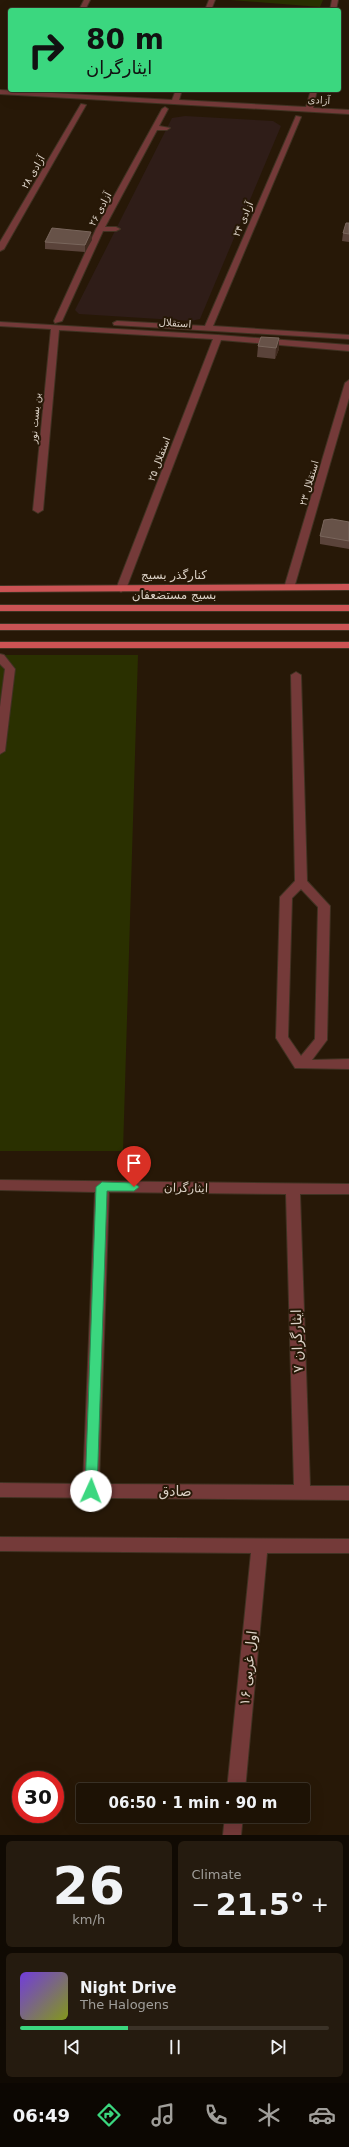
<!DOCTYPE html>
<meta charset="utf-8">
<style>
body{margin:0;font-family:"DejaVu Sans","Noto Naskh Arabic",sans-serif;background:#251b0f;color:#f1f3f6;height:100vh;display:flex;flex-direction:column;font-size:15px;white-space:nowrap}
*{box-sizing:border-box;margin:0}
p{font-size:13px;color:#a09e9a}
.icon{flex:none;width:22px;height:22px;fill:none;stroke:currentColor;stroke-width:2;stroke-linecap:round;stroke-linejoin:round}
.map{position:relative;height:1835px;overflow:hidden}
.side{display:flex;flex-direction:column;gap:6px;padding:6px;background:#100a03;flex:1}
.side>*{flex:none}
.guide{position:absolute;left:8px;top:8px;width:333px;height:84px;border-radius:4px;box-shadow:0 4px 16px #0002,0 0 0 1px #3b3227;background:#3bd77f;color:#111;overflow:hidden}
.speed{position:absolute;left:12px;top:1771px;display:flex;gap:8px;font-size:20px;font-weight:700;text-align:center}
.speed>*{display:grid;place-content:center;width:52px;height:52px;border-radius:50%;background:#1d1205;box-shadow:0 4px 16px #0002,0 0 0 1px #3b3227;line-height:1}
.speed .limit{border:6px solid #d22;background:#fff;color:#111}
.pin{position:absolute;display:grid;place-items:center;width:34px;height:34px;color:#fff;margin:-41px -17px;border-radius:50% 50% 50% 0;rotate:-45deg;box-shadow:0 0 4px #0007}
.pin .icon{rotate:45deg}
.me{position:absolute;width:44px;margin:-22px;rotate:2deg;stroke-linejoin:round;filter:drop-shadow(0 0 3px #0008)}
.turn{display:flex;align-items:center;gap:14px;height:84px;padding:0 12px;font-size:18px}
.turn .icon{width:52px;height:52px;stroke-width:2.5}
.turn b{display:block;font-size:28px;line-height:34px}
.big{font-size:30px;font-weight:700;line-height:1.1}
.side .tile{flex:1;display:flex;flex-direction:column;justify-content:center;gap:6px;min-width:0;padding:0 14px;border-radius:6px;background:#251b0f}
.side .dial{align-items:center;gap:0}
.dial b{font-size:52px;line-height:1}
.song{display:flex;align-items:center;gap:12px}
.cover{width:48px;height:48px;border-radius:6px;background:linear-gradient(135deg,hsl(260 70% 55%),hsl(70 70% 35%))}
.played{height:4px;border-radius:2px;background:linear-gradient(90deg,#3bd77f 35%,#3b3227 35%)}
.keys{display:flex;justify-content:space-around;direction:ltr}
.heat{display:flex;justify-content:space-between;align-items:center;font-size:22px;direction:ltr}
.side .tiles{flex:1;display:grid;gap:6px;grid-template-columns:1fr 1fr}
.tile:last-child{grid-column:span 2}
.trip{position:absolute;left:76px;top:1783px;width:234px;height:40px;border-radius:4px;background:#1d1205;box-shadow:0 4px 16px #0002,0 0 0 1px #3b3227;font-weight:700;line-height:40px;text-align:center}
.menu{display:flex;height:64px;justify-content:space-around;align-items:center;background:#0c0702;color:#a09e9a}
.menu .icon{width:28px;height:28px}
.menu .current{color:#3bd77f}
.menu b{font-size:18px;color:#f1f3f6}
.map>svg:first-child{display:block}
.education{fill:#2f1d18}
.green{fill:#2a3000}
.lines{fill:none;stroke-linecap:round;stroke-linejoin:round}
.minor-casing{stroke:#403222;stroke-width:2}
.major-casing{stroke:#403222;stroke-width:2}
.minor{fill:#743a39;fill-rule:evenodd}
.major{fill:#cb5354;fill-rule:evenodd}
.wall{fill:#5a433a}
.shaded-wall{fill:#402b1f}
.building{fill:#675248;stroke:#79665c}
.route{fill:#3bd77f;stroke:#268c53}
.labels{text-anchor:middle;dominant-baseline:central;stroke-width:4;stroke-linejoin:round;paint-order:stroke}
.far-street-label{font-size:10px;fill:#dad0c5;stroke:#271807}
.street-label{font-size:12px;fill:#dad0c5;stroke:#271807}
.near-street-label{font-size:14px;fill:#dad0c5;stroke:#271807}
</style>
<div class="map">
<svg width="349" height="1835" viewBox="0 0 349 1835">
<rect width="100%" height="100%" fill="#271807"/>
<path class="education" d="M185,116L273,121L281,126L200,319L191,321L79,314L75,310L172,118Z"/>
<path class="green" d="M230,0H323L320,7Z
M0,655H138L123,1151H0Z"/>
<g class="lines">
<defs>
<path id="minor" d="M84,0H90L85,10H79Z
M209,0H215L211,10H205Z
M332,0H338L336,10H330Z
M0,90L172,100L176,90H182L179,100L306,107L311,90H317L313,108L349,110V114L0,94Z
M81,104L86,105L4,249L0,251V242Z
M165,107L168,109L159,126L170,128L167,130H157L105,227H116L120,229L116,231H103L62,321L55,323L54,321L96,229L162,109Z
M296,116L301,117L213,326L349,335V339L114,325L113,323L117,321L205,326Z
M0,322L218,335L349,345V351L221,340L126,589L121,592L116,589L213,339L59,330L43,510L38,513L33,510L51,329L0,326Z
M349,380V398L294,588L293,590H285L284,588L345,383Z
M0,654L4,655L15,669L5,751L0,754V707L5,669L0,664Z
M296,672L301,675L307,881L330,906L327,1040L312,1060L349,1059V1069L295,1068L276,1038L280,897L295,881L291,675ZM301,889L318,907L315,1039L301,1056L288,1037L292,898Z
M0,1180L349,1184V1194H300L310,1486H349V1500L0,1497V1483L83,1484L95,1192L0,1190ZM109,1192L286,1194L294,1485L99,1484Z
M0,1537L349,1539V1553H267L245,1790H227L251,1553L0,1551Z
M225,1816H243L241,1835H223Z"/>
<path id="major" d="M349,584V590L0,592V586Z
M0,605H349V611H0Z
M0,624H349V630H0Z
M0,642H349V648H0Z"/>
</defs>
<use href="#minor" class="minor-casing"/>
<use href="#major" class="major-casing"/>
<use href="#minor" class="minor"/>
<use href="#major" class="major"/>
</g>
<path class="wall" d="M349,223V242L342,241L343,233Z
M92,240L85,252L45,249V242Z
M279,338V349L275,359L257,357L258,346Z
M349,522V549L320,544V536Z"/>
<path class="shaded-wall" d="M91,232L92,240L85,252V245Z
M279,338V349L275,359L276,348Z"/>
<path class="building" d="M346,223H349V234L343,233Z
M52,228L91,232L85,245L45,242Z
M261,337L279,338L276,348L258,346Z
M332,519L349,522V541L320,536L324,520Z"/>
<path class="route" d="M102,1182L134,1183L139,1187L134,1191H107L97,1491L95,1494L91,1496L87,1494L85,1491L96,1187Z"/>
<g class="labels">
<g class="far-street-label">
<text transform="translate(319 100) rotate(3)">آزادی</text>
<text transform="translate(33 172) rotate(-60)">آزادی ۲۸</text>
<text transform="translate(100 209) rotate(-62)">آزادی ۲۶</text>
<text transform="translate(243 219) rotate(-67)">آزادی ۲۴</text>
<text transform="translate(175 323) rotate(4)">استقلال</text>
<text transform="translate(35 418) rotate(-85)">بن بست نور</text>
<text transform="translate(159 459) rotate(-69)">استقلال ۲۵</text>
<text transform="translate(309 483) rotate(-74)">استقلال ۲۳</text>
</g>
<g class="street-label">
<text x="174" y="575">کنارگذر بسیج</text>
<text x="174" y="595">بسیج مستضعفان</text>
<text transform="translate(186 1188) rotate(1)">ایثارگران</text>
</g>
<g class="near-street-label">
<text transform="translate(297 1341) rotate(-92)">ایثارگران ۷</text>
<text x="175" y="1491">صادق</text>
<text transform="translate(248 1668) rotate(-84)">۱۶ اول غربی</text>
</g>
</g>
</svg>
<div class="speed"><div class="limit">30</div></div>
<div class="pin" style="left:134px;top:1187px;background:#d93025"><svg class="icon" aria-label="arrive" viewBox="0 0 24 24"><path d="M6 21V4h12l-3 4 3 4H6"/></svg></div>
<svg class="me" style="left:91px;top:1491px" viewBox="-20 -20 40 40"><circle r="19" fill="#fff"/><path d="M0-13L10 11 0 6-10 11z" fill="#3bd77f"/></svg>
<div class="trip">06:50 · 1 min · 90 m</div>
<div class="guide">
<div class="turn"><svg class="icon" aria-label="right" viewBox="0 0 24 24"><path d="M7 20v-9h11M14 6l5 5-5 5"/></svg><div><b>80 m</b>ایثارگران</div></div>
</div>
</div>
<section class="side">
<div class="tiles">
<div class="tile dial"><b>26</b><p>km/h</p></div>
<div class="tile"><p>Climate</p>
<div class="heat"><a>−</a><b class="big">21.5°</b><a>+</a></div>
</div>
<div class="tile">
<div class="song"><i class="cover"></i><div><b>Night Drive</b><p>The Halogens</p></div></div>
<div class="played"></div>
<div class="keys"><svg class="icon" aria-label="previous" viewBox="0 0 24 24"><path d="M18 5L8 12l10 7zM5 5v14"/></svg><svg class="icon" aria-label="pause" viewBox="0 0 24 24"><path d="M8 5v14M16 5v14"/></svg><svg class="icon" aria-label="next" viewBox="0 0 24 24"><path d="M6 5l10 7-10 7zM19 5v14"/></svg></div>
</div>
</div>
</section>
<nav class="menu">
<b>06:49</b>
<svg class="icon current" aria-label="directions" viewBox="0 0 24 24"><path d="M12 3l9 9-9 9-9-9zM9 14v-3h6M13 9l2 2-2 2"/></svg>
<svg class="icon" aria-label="music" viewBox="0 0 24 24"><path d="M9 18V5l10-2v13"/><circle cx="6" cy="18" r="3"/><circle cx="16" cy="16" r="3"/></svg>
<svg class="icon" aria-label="phone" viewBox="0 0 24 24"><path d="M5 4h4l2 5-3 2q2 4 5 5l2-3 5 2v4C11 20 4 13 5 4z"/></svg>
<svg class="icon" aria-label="climate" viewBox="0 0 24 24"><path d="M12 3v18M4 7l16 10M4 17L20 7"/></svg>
<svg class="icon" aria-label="car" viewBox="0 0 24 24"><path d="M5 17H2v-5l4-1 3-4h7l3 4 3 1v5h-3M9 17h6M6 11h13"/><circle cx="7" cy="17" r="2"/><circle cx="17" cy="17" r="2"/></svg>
</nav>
